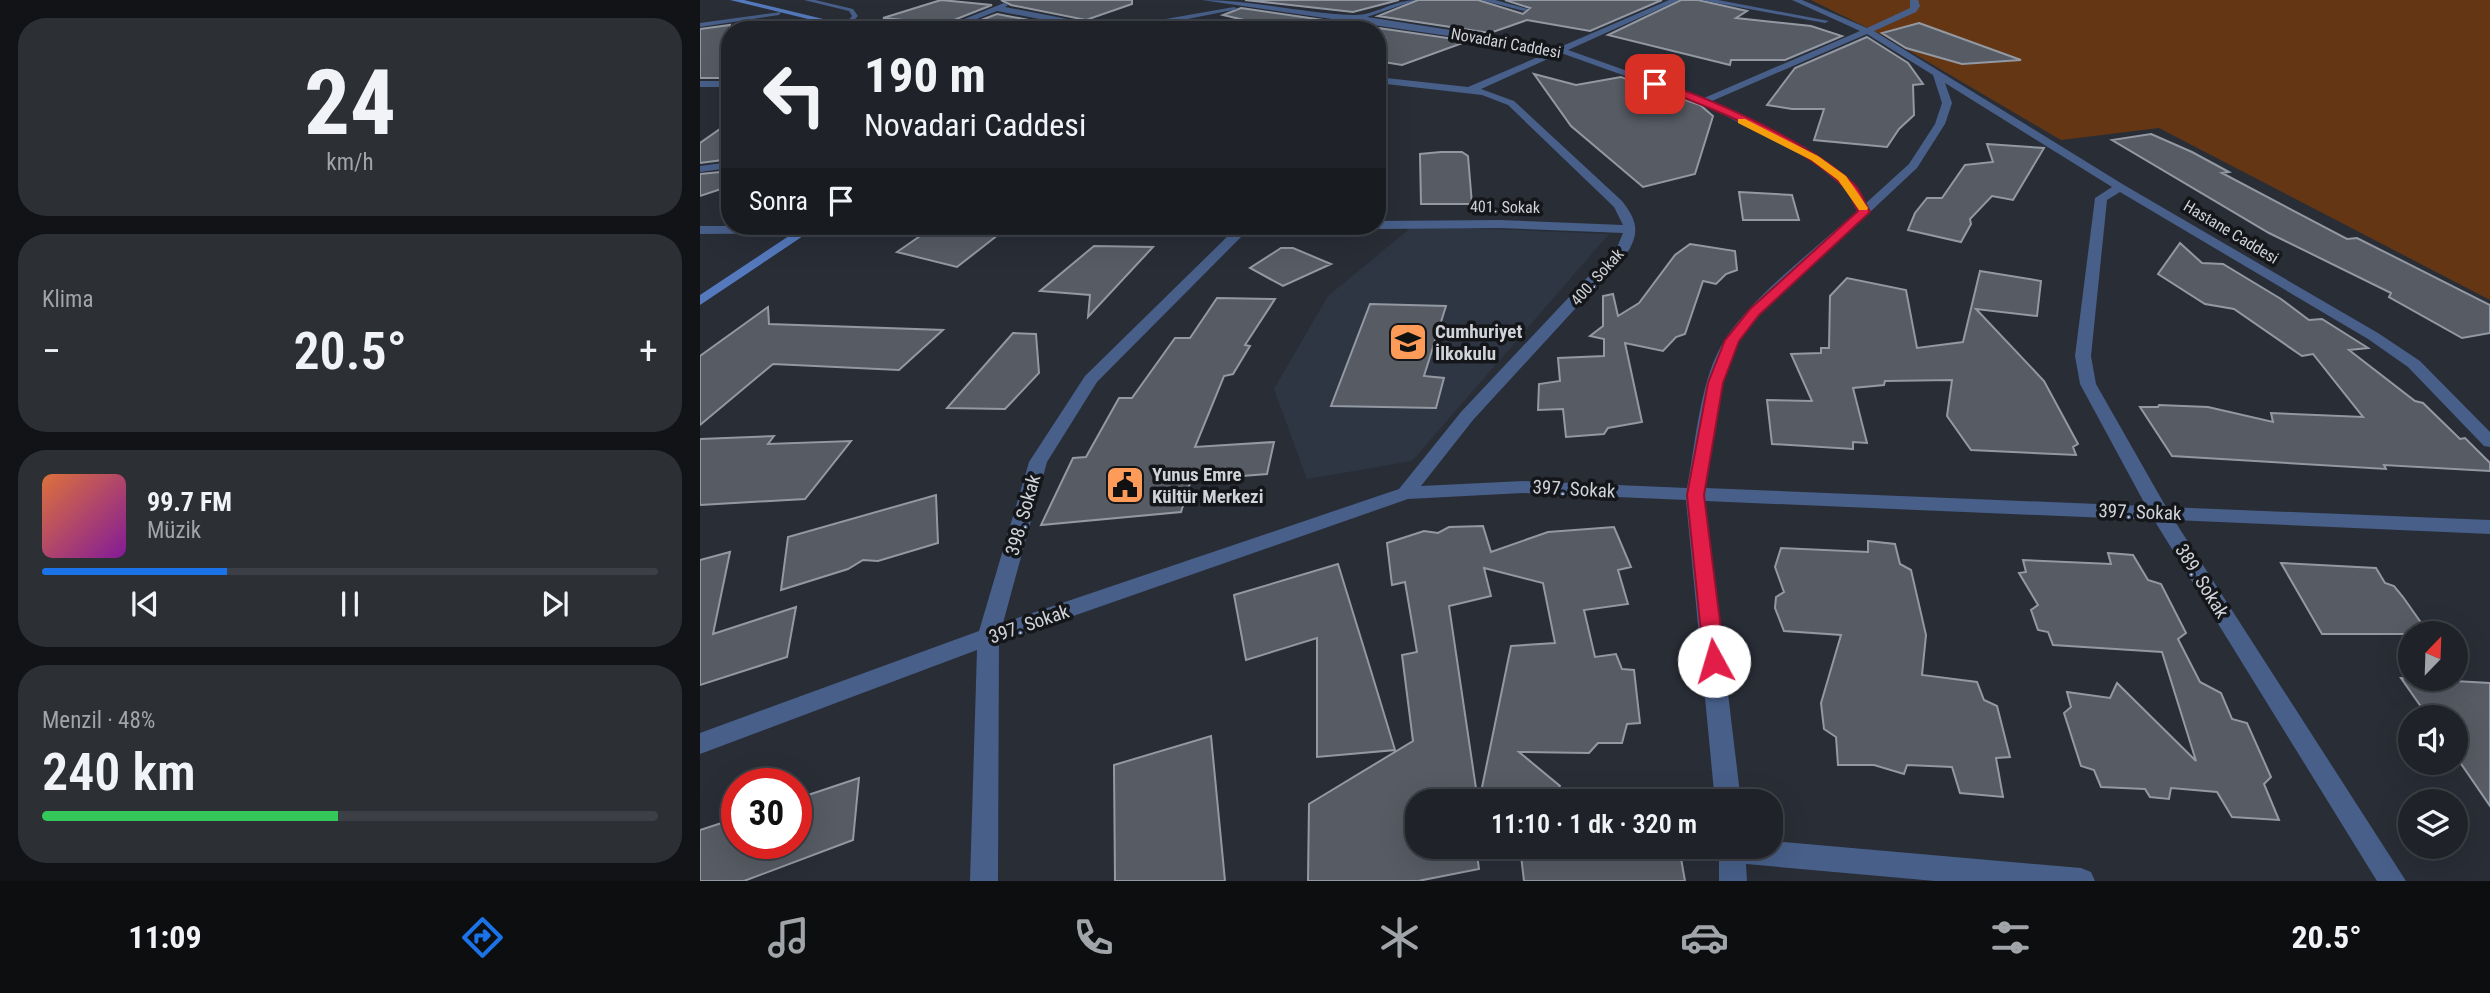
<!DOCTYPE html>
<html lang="tr">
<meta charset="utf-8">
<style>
body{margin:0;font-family:"Roboto Condensed",sans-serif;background:#2c2f34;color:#f1f3f6;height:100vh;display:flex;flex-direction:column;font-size:26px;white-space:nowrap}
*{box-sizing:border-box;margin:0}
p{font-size:23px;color:#a1a4a8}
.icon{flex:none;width:38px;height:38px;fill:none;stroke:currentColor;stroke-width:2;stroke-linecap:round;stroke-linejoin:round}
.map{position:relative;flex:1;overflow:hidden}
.sheet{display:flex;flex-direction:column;gap:18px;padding:18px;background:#111316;width:700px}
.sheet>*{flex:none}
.hud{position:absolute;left:21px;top:21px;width:665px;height:214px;border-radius:28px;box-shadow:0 7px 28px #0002,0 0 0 2px #3c3f45;background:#1f2228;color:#f1f3f6;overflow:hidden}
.needle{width:46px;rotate:23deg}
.buttons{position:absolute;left:1698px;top:621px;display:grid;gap:14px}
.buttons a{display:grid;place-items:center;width:70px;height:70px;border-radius:50%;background:#1f2228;box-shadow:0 7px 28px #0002,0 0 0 2px #3c3f45;font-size:35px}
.speed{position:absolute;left:21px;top:768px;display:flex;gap:14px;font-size:35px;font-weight:700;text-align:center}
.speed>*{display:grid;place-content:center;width:91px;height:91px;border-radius:50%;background:#1f2228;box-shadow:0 7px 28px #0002,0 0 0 2px #3c3f45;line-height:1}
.speed .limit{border:10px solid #d22;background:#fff;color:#111}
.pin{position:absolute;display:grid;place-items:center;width:60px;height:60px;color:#fff;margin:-30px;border-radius:14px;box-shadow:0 4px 10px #0006}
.me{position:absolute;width:77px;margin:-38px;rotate:354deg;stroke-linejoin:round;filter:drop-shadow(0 0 5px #0008)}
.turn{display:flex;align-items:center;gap:24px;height:147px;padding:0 28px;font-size:32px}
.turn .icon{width:91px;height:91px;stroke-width:2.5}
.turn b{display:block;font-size:49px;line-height:60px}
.then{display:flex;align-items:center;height:66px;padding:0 28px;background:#0003;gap:14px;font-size:26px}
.big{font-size:52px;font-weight:600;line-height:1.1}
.sheet .tile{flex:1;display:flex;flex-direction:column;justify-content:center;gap:10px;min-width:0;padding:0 24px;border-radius:28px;background:#2c2f34}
.sheet .dial{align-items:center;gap:0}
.dial b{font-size:91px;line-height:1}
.song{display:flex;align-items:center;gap:21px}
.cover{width:84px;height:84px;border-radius:10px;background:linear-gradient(135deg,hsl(20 70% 55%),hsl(290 70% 35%))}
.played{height:7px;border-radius:4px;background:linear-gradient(90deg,#1a73e8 30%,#3c3f45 30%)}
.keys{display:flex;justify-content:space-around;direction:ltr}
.heat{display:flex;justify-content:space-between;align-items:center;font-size:38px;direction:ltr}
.charge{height:10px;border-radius:5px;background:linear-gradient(90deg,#34c759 48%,#3c3f45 0)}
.trip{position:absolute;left:705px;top:789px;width:378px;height:70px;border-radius:28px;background:#1f2228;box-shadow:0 7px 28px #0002,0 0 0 2px #3c3f45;font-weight:600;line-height:70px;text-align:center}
.tabs{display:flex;height:112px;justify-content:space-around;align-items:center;background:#0c0e10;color:#a1a4a8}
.tabs .icon{width:49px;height:49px}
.tabs .current{color:#1a73e8}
.tabs b{font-size:32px;color:#f1f3f6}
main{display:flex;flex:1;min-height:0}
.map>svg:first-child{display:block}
.built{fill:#2e3644}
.green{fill:#653614}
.building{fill:#565b64;stroke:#9399a3;stroke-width:2}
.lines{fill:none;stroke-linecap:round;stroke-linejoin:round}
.service{fill:#475f89;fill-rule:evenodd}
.minor{fill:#475f89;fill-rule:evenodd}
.tertiary{fill:#475f89;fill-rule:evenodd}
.secondary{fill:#5479bc;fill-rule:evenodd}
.route{fill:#e11d48;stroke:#92132f;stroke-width:2}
.slow{fill:#f59e0b}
.labels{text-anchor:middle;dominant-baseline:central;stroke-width:7;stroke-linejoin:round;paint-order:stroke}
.far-street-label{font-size:16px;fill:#d0d3d8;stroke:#141619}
.poi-label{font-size:19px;font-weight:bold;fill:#d0d3d8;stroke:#141619;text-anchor:start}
.street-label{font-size:19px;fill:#d0d3d8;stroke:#141619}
</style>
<main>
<section class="sheet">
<div class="tile dial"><b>24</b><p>km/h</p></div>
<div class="tile"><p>Klima</p>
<div class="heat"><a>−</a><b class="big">20.5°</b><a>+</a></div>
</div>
<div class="tile">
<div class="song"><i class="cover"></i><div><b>99.7 FM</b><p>Müzik</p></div></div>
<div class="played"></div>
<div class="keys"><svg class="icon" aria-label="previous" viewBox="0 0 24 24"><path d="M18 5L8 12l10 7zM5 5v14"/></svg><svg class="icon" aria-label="pause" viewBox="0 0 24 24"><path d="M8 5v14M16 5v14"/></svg><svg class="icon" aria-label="next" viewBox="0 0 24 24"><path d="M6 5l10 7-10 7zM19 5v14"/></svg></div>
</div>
<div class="tile"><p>Menzil · 48%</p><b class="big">240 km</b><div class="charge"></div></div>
</section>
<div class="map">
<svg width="1790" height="881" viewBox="0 0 1790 881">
<rect width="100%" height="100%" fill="#292d36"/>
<path class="built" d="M713,226L909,234L712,461L607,479L574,389L628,296Z"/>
<path class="green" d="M1111,0H1790V300L1459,128L1361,140L1184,36Z"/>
<path class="building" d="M241,0L292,5L244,24L183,18Z
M301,0H432V4L386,20L311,5Z
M545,0H699L653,12Z
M718,0H778L823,14L830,8L805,0H962L890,31L827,20L790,33L678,16Z
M981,0H998L1047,11L1036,18L1111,26L1142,36L1085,60H1031L1030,65L908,35Z
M541,8L768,41L702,65L677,61V41L684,38L677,36V30H645L602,21L594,25L561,24L523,15Z
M297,14L366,27L359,30H300L265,26Z
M1219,23L1321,60L1262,64L1206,48L1182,33Z
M30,25V78H0V29Z
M1167,37L1208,63L1223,84L1213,85L1214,115L1199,129L1187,147L1114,140L1124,109H1092L1067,105L1095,68Z
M834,74L876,85L921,77L1000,105L1013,116L995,174L943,187L871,126Z
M30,122V159L0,163V143Z
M1451,134L1492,152L1529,172L1522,173L1647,239L1657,238L1790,305V333L1762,338L1689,297L1691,293L1569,233L1412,140Z
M1287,144L1344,148L1313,200L1292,196L1270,219L1271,224L1261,242L1208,230L1215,213L1227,198H1242L1265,165L1293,162Z
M741,152H762L768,156L772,204H721L720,154Z
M30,171V186L0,196V174Z
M1039,192L1092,195L1099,220H1043Z
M226,232L298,235L257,267L197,252Z
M1480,243L1502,263L1523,264L1581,299L1609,320L1622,319L1668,348L1649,350L1715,401L1723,403L1760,439L1765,438L1790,463V471L1684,465L1686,469L1472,456L1440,407H1458L1459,405L1508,407L1573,422L1571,413L1663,417L1613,354L1602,356L1534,309L1505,304L1458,274Z
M990,244L1035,251L1037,270L1026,274L1016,284L1003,281L985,334L976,337L963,351L925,343L942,422L908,428L904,434L866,437L863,409L838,410L839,384L860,381L858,358L904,356V339L890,336L903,326V296L913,294L918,316L939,303L975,255Z
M394,246L453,247L388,317L390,295L340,291Z
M581,248H593L631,264L583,286L550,268Z
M1280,271L1341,281L1337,316L1276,309L1344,381L1378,444L1373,447L1376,455L1271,450L1247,416L1252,380L1185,381L1184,385L1153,388L1167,443L1153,442V449L1072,444L1067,400L1112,401L1091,354L1121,353V348H1129L1130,296L1147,278L1206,290L1217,348L1263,342Z
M517,298L575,299L545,345L550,346L533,374L524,376L495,447L574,442L567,474L491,480L481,512L341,525L373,458L386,457L419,398H432L475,338H490Z
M670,304L746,306L724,376L744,378L736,408L631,406Z
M68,307L69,324L243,330L199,370L73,364L0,425V356Z
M313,333L336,334L339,373L305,409L247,408Z
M74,436L68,444L151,441L105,499L0,505V439Z
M236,495L238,543L178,561L163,560L148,569L81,590L88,537Z
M783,526L791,552L848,532L914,527L931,567L918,570L928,604L884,610L895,657L916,654L922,669L934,670L940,723L927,724L922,743H898L889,753L819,752L860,786L847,802H779L811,646L855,643L843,583L784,568L791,596L749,606L778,802H718V847H776L779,869L718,881H608L609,804L713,741L702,655L717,652L705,582L692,585L687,543L724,531L738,533L749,527Z
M1168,541L1195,544L1200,564L1211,570L1226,635L1222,675L1277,682L1284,700L1297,706L1310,757L1296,758L1303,797L1260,793L1252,767L1207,765L1204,774L1174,765H1138L1136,737L1124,729L1121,703L1141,635L1084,631L1075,608L1076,597L1084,592L1075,567L1081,548L1168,552Z
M30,552L13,634L96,607L87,657L0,685V560Z
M1408,553L1433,555L1448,580L1461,584L1486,633L1478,639L1500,682L1521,693L1532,719L1547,723L1571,777L1564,784L1579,820L1532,817L1517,792L1471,788L1469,799L1450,797L1445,789L1401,787L1394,770L1381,766L1364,713L1371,707L1367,692L1410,698L1417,683L1496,761L1462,652L1353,645L1348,632L1338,630L1331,610L1338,605L1319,573L1326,572L1323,560L1411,564Z
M1581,563L1676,568L1685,583L1694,586L1703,597L1729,634H1622Z
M638,564L671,671L695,750L617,757V638L546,660L534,595Z
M1701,678L1790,683V806L1755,755V718H1729Z
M511,736L525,881H415L414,765Z
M159,778L153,840L44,881H0V830L37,818V844H96V799Z
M820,847H979L985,881H824Z"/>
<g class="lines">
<path class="service" d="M104,0H115L153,9L158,16L147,27H143L152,16L149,11Z
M81,12L79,15L0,27V23Z"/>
<path class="minor" d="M502,0C553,0 603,13 653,15C674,16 694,0 716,0L667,17L860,47L969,0H979L868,50L1004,98L1160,31L1092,0H1102L1167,28L1210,8V0H1218L1220,6L1216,12L1174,31L1424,185L1678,333L1720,361L1790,432V447L1784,446L1708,367L1668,339L1420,192L1407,200L1391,356L1396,384L1466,507L1790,520V534L1474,520L1706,881H1677L1454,520L1005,501L1041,802H1015L986,500L823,493L708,499L299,642L298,881H270L277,650L0,754V733L279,631L329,462L385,376L534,230H477L471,226H665L659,230H548L397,382L347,462L303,623L699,489L761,412L918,245L923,233L800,228L677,229L671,226H677V221L800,220L923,225L914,207L808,105L782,95L677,83V77L768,87L852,51ZM1167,34L1233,75L1242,103L1235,124L1209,164L1166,203C1140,154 1060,126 1012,101ZM861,53L1001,103L1111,160L1147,190L1157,211C1118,247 1055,294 1026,338C1000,376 996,442 987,488L823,481L721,486L773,420L929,250C940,231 936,219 922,201L814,101L781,89ZM1245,83L1412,187L1395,198L1375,356L1380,384L1446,506L1005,488L1023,383L1039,341L1060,315L1217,168L1245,124L1252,103Z
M781,0H795L828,9L824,11Z
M1001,0H1018L1129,21L1125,23Z
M304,3L308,5L305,7L414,28L534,7L538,9L432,30H397L297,11L249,30H237Z
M0,81H30V87H0Z
M30,162V168L0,172V166Z
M1071,841L1381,868L1391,872L1395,881H1235L1046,864L1047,881H1019V847H1071Z"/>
<path class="tertiary" d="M0,226H107L111,229L105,233L0,234Z"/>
<path class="secondary" d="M30,0H44L169,30H153Z
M104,226H118L0,305V295Z"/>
</g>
<path class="route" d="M955,81C1013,98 1110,143 1154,184C1161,191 1165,203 1170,212L1059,315L1039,341L1023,383L1004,495L1025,661L1022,667H1007L1004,661L987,495L1008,383L1025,340L1050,309L1158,211C1154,204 1151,194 1145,188C1101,143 1011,107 952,86Z"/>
<path class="slow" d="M1038,119H1045L1118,156L1146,176L1168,208L1167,210H1159L1138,180L1111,160L1038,123Z"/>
<defs>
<symbol id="school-square" viewBox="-11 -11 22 22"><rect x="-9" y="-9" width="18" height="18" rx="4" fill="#fe9b58" stroke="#141619"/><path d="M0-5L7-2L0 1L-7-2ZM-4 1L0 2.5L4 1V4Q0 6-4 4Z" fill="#111"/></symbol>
<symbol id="civic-square" viewBox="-11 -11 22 22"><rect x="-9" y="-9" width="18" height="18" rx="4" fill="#fe9b58" stroke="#141619"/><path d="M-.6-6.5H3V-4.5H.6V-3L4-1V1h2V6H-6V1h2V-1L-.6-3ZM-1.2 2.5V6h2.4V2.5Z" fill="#111"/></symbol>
</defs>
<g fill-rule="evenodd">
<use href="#school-square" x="686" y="320" width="44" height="44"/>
<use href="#civic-square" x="403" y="463" width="44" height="44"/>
</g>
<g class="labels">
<g class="far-street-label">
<text transform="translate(806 43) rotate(10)">Novadari Caddesi</text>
<text transform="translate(805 207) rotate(1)">401. Sokak</text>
<text transform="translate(1531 232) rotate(31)">Hastane Caddesi</text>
<text transform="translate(897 277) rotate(-48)">400. Sokak</text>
</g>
<g class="poi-label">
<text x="735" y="331">Cumhuriyet<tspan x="735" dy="22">İlkokulu</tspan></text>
<text x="452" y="474">Yunus Emre<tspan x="452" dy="22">Kültür Merkezi</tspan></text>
</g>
<g class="street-label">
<text transform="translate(874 489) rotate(3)">397. Sokak</text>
<text transform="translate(1440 512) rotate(2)">397. Sokak</text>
<text transform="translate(323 515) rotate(-74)">398. Sokak</text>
<text transform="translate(1502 581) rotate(58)">389. Sokak</text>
<text transform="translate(329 624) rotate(-19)">397. Sokak</text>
</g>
</g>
</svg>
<div class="buttons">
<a><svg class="needle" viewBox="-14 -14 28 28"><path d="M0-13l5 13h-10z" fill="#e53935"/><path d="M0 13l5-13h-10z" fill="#a1a4a8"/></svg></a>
<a><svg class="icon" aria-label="sound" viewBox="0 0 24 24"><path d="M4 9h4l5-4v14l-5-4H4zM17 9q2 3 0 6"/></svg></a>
<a><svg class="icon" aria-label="layers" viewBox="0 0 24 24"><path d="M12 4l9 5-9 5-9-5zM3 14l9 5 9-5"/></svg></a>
</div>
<div class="speed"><div class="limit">30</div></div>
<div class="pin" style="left:955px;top:84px;background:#d93025"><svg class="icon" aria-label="arrive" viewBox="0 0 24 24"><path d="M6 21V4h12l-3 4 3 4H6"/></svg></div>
<svg class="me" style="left:1014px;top:661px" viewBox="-20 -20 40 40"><circle r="19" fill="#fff"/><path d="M0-13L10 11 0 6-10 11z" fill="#e11d48"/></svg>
<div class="trip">11:10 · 1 dk · 320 m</div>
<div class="hud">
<div class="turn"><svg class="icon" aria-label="left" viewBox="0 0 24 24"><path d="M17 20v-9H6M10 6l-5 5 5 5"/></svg><div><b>190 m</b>Novadari Caddesi</div></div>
<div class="then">Sonra<svg class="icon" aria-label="arrive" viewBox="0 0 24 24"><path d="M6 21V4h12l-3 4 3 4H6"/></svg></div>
</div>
</div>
</main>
<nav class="tabs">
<b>11:09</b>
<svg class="icon current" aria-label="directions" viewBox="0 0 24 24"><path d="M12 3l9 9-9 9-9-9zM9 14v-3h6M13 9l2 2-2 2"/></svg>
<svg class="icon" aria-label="music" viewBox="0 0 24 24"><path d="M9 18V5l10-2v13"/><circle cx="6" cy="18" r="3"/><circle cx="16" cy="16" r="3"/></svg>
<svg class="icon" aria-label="phone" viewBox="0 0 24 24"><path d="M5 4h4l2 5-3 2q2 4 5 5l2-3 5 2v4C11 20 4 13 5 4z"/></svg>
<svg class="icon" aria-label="climate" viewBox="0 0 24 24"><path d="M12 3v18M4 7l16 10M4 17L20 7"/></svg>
<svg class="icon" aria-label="car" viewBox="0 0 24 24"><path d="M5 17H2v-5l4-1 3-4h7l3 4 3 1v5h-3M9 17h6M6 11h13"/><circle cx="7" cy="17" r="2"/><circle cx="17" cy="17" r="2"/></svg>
<svg class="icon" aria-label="filters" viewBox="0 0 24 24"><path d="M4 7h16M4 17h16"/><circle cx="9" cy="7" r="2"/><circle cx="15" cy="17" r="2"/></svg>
<b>20.5°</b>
</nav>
